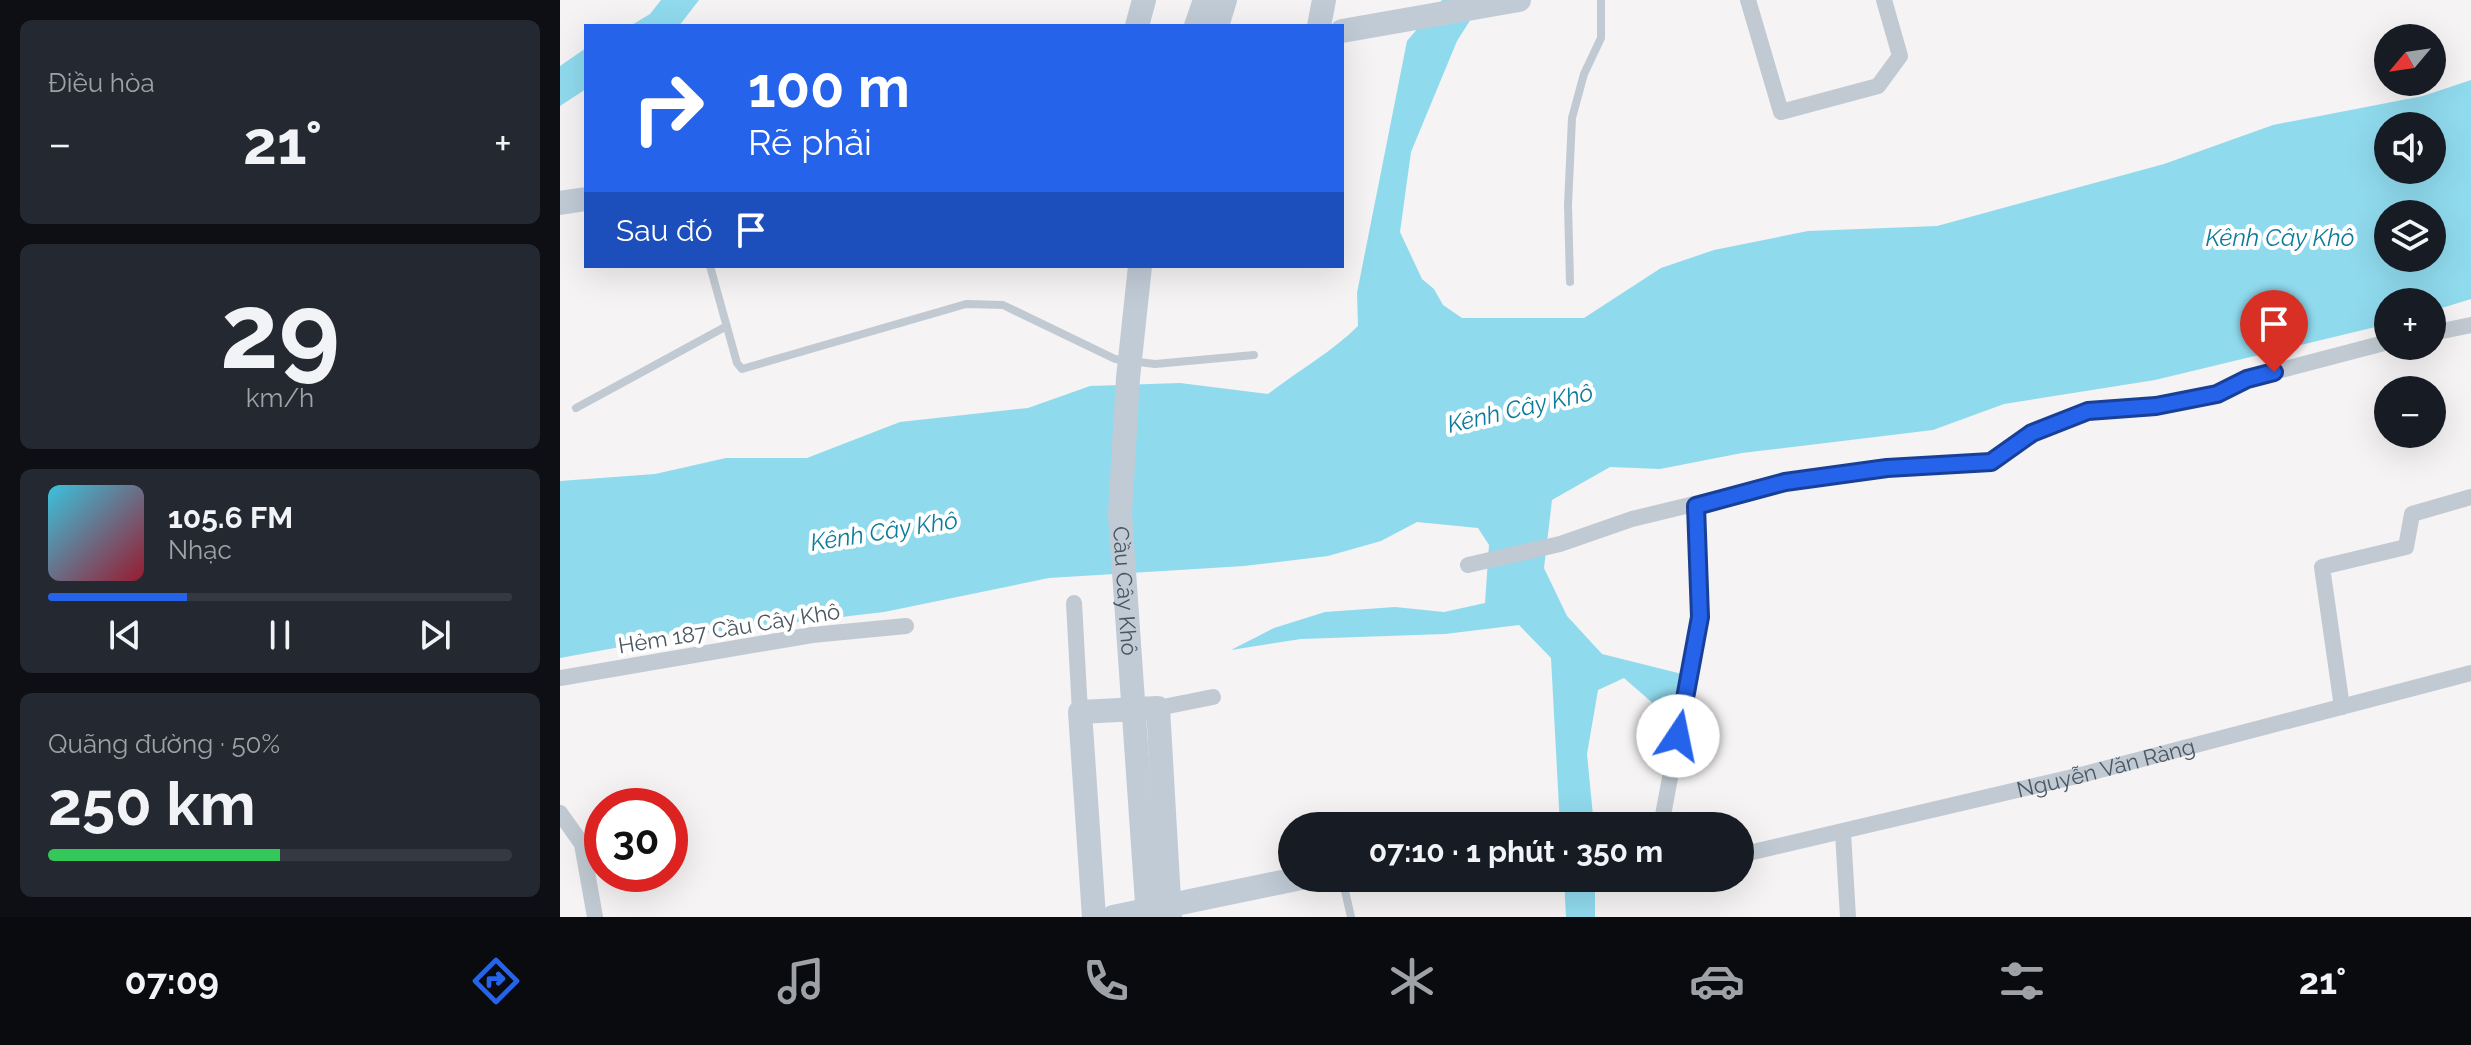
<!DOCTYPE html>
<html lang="vi">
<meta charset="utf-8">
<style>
body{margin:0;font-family:Raleway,sans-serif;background:#242831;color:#f1f3f6;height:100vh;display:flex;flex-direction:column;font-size:30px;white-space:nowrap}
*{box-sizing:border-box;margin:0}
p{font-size:26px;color:#9ea1a6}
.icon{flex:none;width:44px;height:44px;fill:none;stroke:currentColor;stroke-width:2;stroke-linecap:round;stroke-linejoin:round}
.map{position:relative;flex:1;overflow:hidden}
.drawer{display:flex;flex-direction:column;gap:20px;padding:20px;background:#0d0f14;width:560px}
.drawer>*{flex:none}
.guide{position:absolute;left:24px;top:24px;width:760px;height:244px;border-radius:0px;box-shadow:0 8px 32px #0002;background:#2563eb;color:#fff;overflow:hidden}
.needle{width:52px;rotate:241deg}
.controls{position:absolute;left:1814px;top:24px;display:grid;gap:16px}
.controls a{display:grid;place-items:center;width:72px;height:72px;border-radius:50%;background:#171b24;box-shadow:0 8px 32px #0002;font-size:40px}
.speed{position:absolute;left:24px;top:788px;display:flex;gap:16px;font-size:40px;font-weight:700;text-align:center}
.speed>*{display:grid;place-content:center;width:104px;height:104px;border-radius:50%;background:#171b24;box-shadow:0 8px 32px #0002;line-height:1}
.speed .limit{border:12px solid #d22;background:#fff;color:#111}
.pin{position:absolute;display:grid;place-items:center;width:68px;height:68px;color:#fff;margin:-82px -34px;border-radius:50% 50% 50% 0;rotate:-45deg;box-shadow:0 0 8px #0007}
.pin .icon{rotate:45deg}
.me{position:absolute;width:88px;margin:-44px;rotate:11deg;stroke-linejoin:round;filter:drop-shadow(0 0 6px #0008)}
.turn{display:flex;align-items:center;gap:28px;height:168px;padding:0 32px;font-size:36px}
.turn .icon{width:104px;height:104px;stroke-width:2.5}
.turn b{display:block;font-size:56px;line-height:68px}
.then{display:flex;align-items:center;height:76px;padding:0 32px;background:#0003;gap:16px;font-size:30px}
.big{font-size:60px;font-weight:700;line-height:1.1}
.drawer .tile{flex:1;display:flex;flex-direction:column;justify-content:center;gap:12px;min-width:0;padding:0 28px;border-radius:12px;background:#242831}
.drawer .dial{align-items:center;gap:0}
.dial b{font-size:104px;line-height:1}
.song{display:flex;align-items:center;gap:24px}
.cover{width:96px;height:96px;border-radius:12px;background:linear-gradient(135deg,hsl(190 70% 55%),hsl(350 70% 35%))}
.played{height:8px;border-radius:4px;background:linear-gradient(90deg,#2563eb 30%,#363941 30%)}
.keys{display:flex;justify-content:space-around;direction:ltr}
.heat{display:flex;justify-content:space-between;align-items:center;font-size:44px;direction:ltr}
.charge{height:12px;border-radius:6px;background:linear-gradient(90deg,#34c759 50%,#363941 0)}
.trip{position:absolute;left:718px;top:812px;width:476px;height:80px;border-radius:40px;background:#171b24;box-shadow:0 8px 32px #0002;font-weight:700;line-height:80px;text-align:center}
.tabs{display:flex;height:128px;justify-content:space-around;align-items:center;background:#090b0e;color:#9ea1a6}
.tabs .icon{width:56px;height:56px}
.tabs .selected{color:#2563eb}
.tabs b{font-size:36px;color:#f1f3f6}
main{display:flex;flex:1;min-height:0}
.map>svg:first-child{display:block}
.water{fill:#90daee;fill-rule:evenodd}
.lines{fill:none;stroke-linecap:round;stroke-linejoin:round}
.lane{stroke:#c1cad2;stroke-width:8}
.street{stroke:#c1cad2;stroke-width:16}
.secondary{stroke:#c1cbd6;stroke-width:24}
.route-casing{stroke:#184099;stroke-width:20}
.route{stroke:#2563eb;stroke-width:14}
.labels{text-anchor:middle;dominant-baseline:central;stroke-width:8;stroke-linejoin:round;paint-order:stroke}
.street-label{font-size:22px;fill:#4a5661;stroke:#fff}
.water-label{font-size:24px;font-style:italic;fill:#0c7c9b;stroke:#fff}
</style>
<main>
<section class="drawer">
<div class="tile"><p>Điều hòa</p>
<div class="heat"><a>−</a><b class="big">21°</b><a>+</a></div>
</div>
<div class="tile dial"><b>29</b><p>km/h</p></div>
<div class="tile">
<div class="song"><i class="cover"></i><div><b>105.6 FM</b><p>Nhạc</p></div></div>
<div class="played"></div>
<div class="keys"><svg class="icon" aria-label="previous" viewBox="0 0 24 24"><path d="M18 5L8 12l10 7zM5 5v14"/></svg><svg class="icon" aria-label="pause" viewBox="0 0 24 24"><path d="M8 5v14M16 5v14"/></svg><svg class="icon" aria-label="next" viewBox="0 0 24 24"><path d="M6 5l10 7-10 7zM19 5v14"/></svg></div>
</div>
<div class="tile"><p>Quãng đường · 50%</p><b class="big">250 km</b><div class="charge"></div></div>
</section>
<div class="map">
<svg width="1911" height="917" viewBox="0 0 1911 917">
<rect width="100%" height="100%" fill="#f5f3f3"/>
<path class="water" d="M101,0H139L119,26H70L90,14Z
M882,0H923L897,41L851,152L840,232L862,279L874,289L883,305L902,318H1024L1101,268L1154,250L1248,231L1377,226L1604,164L1713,125L1863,96L1911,80V299L1872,311V302H1828V324L1595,380L1444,404L1373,430L1182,453L1100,469L1050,467L992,500L984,568L1007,616L1042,654L1122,674L1112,720L1064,678L1038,690L1027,754L1034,826H1000L991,658L959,625L885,634L741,639L671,650L714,628L765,612L835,607L884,612L925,603L929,545L918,528L857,522L821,541L768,556L684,566L489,578L324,612L120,636L0,658V481L95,474L166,458H247L340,422L468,408L530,386L620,383L708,394C738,371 773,351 798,326L797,293L847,41ZM1828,126H1872V170H1828ZM1828,214H1872V258H1828Z
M26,48V89L0,106V66Z
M1004,878H1035V917H1006Z"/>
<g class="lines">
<path class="lane" d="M150,266L177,363L182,369L406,304L443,305L555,359L595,364L694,355
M1010,282L1008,205L1012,118L1024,74L1041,38V0
M16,408L165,327
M782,878L791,917"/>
<g class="street">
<path d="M1188,0L1221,112L1318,86L1340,56L1324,0"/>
<path d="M1872,333L1911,325"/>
<path d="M908,565L1000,544L1072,519L1225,482L1327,468L1431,462L1472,433L1528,411L1596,406L1657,394L1687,379L1828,342"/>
<path d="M514,603L520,712"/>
<path d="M0,678L252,635L346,626"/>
<path d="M1782,707L1762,567L1846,547L1852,514L1911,497"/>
<path d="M598,708L653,697"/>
<path d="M0,813L22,844L35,917"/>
<path d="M1101,826L1140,617L1136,506"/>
<path d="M1283,833L1288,917"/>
<path id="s1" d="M1180,855L1517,776L1911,673"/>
</g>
<g class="secondary">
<path d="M577,26L584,0"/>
<path d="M636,26L645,0"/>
<path d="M657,26L665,0"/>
<path d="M759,26L764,0"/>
<path d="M782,31L959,0"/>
<path d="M0,203L26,199"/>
<path id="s2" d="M580,266L568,378L560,514L588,917"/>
<path d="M534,917L520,712L598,708L610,917"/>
<path d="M553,917L741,878"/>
</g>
</g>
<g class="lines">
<defs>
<path id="route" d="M1118,736L1140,617L1136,506L1225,482L1327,468L1431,462L1472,433L1528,411L1596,406L1657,394L1687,379L1714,372"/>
</defs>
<use href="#route" class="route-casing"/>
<use href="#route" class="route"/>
</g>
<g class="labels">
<g class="street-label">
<text stroke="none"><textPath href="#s2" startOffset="326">Cầu Cây Khô</textPath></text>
<text transform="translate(169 628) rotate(-9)">Hẻm 187 Cầu Cây Khô</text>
<text stroke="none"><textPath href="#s1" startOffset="376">Nguyễn Văn Ràng</textPath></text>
</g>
<g class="water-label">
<text x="1720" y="237">Kênh Cây Khô</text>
<text transform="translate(960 408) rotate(-13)">Kênh Cây Khô</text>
<text transform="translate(324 531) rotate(-9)">Kênh Cây Khô</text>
</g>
</g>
</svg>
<div class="controls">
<a><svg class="needle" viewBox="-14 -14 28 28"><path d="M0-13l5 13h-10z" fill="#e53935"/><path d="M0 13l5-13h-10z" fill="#9ea1a6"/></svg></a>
<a><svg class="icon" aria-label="sound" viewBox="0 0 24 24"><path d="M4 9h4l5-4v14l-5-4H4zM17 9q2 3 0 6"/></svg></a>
<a><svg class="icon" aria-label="layers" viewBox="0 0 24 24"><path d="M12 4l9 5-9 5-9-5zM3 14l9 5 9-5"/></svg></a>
<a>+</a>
<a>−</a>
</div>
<div class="speed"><div class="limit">30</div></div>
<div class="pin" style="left:1714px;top:372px;background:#d93025"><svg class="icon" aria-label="arrive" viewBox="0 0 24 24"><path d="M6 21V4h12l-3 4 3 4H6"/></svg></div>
<svg class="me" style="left:1118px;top:736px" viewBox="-20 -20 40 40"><circle r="19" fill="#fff"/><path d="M0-13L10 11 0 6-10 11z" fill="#2563eb"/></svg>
<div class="trip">07:10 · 1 phút · 350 m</div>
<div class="guide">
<div class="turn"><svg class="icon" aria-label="right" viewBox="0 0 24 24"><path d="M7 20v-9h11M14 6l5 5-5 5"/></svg><div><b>100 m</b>Rẽ phải</div></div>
<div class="then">Sau đó<svg class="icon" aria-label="arrive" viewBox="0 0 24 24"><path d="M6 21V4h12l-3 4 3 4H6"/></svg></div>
</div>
</div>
</main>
<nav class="tabs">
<b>07:09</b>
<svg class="icon selected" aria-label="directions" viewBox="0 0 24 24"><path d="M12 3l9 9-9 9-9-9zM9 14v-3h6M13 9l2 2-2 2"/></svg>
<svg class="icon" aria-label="music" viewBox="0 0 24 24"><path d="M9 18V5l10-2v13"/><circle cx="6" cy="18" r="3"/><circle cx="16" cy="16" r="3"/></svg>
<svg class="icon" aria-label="phone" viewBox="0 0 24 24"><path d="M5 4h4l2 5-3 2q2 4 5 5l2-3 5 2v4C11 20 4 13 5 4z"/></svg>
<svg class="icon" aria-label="climate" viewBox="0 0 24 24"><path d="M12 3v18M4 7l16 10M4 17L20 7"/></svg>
<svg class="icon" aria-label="car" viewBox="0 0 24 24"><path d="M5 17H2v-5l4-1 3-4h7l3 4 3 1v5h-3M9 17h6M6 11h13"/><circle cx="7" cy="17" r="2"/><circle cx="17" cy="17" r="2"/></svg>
<svg class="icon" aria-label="filters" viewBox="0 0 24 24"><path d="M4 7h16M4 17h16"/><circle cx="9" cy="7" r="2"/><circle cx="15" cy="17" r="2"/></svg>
<b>21°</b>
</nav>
